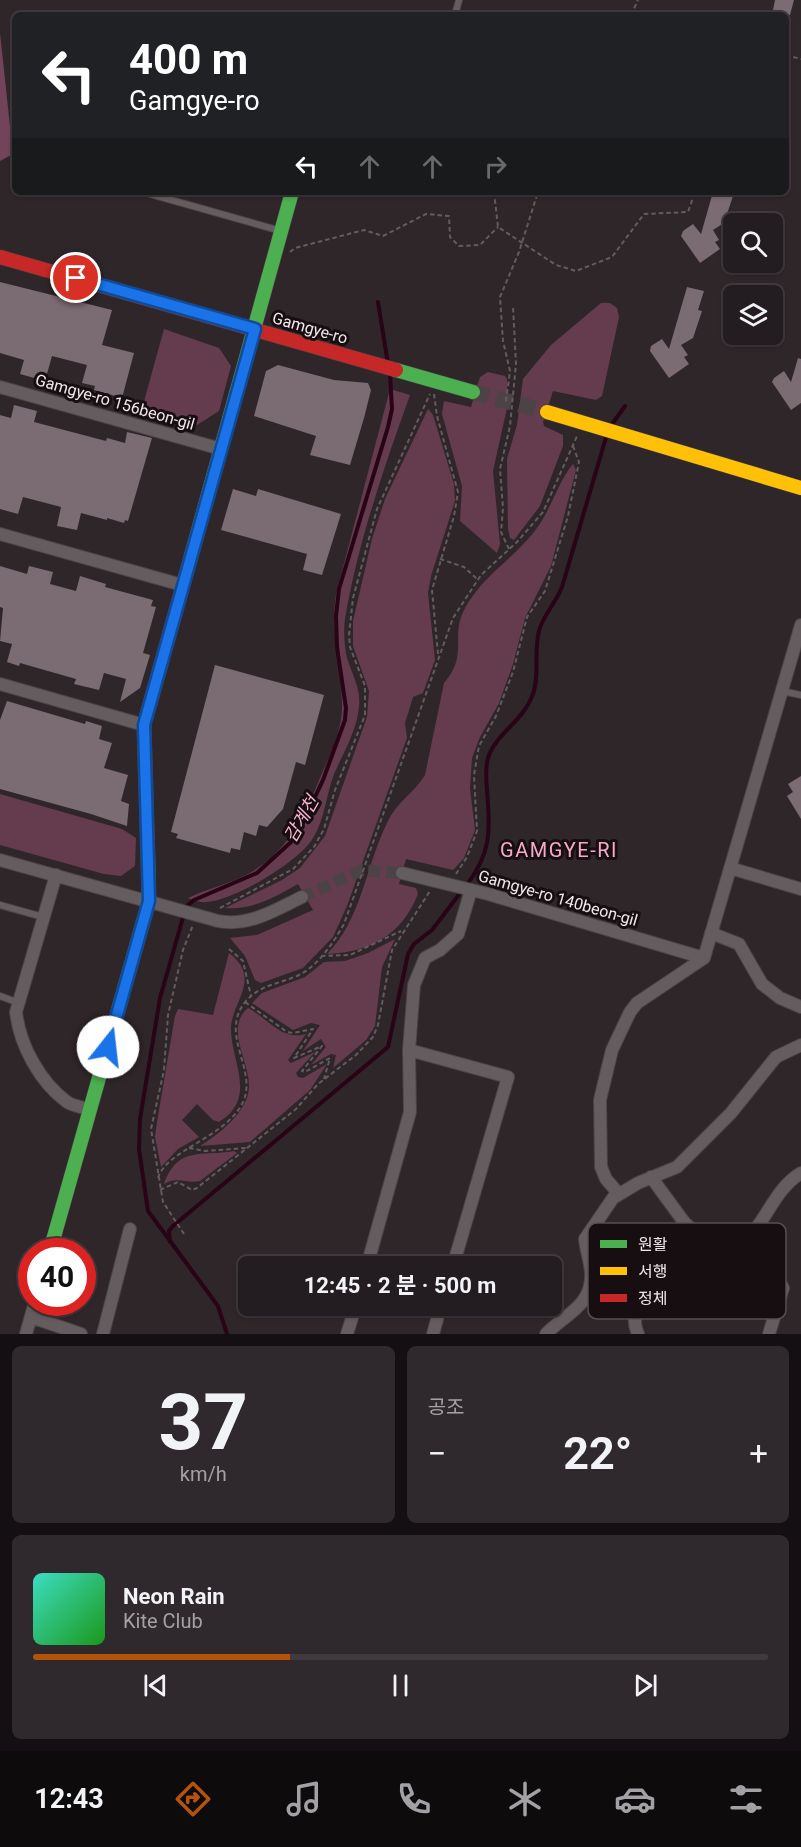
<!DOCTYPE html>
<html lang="ko">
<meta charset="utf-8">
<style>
body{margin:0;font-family:Roboto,"Noto Sans KR",sans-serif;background:#2f292d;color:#f1f3f6;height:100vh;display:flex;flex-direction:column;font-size:22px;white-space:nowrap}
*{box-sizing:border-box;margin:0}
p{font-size:20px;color:#a3a1a5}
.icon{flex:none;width:33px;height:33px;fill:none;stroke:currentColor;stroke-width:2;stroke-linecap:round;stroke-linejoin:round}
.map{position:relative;height:1334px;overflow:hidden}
.drawer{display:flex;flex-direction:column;gap:12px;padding:12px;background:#130f12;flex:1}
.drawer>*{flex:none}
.guide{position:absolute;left:12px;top:12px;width:777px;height:183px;border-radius:9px;box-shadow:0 2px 4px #0004,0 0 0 2px #403a3e;background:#202124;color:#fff;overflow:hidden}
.buttons{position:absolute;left:723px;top:213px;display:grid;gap:12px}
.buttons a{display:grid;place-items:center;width:60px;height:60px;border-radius:9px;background:#231c20;box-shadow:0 2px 4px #0004,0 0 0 2px #403a3e;font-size:30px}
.speed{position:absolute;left:18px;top:1238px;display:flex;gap:12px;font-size:30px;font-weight:700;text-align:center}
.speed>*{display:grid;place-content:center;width:78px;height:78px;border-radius:50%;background:#231c20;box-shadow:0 2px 4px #0004,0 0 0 2px #403a3e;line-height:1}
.speed .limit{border:9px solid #d22;background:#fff;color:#111}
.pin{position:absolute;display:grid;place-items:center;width:51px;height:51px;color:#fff;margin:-26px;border:3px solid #fff;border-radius:50%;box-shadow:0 2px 6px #0007}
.me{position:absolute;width:66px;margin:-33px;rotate:16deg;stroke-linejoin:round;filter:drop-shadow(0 0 4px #0008)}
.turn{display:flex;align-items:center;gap:21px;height:126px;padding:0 18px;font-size:27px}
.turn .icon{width:78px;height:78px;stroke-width:2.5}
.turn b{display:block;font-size:42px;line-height:51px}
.lanes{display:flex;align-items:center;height:57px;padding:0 18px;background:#0003;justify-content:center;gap:30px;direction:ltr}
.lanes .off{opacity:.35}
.big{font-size:45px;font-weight:700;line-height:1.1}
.drawer .card{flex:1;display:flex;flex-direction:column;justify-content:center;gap:9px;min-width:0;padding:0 21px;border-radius:9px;background:#2f292d}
.drawer .dial{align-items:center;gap:0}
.dial b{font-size:78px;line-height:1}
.song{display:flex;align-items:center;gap:18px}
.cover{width:72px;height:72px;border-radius:9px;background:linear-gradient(135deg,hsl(170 70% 55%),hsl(120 70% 35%))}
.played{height:6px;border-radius:3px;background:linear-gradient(90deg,#b45309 35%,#403a3e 35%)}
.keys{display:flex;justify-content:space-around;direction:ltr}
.heat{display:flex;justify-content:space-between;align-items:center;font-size:33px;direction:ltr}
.drawer .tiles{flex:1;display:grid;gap:12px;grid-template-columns:1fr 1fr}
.card:last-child{grid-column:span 2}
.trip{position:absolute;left:238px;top:1256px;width:324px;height:60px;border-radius:9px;background:#231c20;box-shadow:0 2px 4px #0004,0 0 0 2px #403a3e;font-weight:700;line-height:60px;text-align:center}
.tabs{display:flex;height:96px;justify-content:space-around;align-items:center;background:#0e0b0d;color:#a3a1a5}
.tabs .icon{width:42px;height:42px}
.tabs .selected{color:#b45309}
.tabs b{font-size:27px;color:#f1f3f6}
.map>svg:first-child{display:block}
.green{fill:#653c4e}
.forest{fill:#734359}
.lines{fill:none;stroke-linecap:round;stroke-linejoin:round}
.stream{stroke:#290316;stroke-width:4}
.building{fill:#7b6b72}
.street-tunnel{stroke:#4c4347;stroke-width:12;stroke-dasharray:12 6;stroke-linecap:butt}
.secondary-tunnel{stroke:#4c4347;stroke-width:16;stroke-dasharray:16 8;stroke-linecap:butt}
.lane-casing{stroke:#4b4346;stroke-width:8}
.street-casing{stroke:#4b4346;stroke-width:14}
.fast-casing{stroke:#4b4346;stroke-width:15}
.slow-casing{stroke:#4b4346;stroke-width:15}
.jam-casing{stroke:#4b4346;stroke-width:15}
.path{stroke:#635c5f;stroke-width:2;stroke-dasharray:4.5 3;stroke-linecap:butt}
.lane{stroke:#645c5f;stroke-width:6}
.street{stroke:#645c5f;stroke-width:12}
.fast{stroke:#4caf50;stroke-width:14}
.slow{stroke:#ffc107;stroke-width:14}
.jam{stroke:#c62828;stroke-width:14}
.street-bridge-casing{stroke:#4b4346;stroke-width:14;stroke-linecap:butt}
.street-bridge{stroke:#645c5f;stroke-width:12}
.route-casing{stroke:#114b97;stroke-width:15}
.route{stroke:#1a73e8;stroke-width:10}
.labels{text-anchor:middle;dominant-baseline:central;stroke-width:6;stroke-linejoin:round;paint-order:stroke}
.street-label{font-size:16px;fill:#f3e7eb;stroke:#160e11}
.water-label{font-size:18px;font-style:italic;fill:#fab4d1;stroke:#160e11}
.quarter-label{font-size:20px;letter-spacing:1.5px;fill:#f7a9c9;stroke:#160e11}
.key{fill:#160e11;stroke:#584f52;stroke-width:1.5}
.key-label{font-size:16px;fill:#f3e7eb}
</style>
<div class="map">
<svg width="801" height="1334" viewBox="0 0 801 1334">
<rect width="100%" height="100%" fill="#2f262a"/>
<path class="green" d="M601,303H610L617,308L619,317L602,396L596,400L553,391L543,422L544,426L563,435V446L540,506L514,540L510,538L508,528L507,459L517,425L523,379L551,345Z
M164,329L219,348L231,366L219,411L197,425L149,413L143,405Z
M488,372L505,376L507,379V408L493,471L500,544L497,553L460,521L462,486L442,414L444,401L471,407L480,377Z
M390,389L410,395C385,465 359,539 346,613C343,627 344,644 347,658C352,674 361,689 359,706C357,731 344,751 334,774C326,795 325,819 313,838C299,862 233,901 206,902C200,903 194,900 188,898C207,889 229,884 248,874C289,851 305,815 322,773C332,752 343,727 342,703C341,664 330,636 336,594Z
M428,409L433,415L454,484L455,501L431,576L428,593L435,660L423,693L413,697L405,723L407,738L347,906L333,937L303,968L261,983L255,980L245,956L230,938L257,935L313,910L298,884C275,897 253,910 225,908L282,880L300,868L325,836L367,717L369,691L353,646V621L372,539L385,499Z
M573,464L576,470L551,566L525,618L513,664L499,703L480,737L472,758L470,788L475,830L464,858L453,870L406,859L399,884L416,888L418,894C402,934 372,952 327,954C362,919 366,864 388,821C397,802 415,792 425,775L444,683C469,654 450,638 464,610C481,577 512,560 534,532C551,511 557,483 573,464Z
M0,794L122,829L136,838L135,866L121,876L104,874L0,845Z
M395,939L382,967L375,1026L366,1040L333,1068L336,1055L331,1054L311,1065L326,1047L321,1039L303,1051L320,1025L311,1023L293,1030L252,1003L262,993L305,977L324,962L345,961L368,953Z
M229,953C263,979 231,1002 231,1029C231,1062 258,1098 219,1122L213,1120L197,1104L182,1120L199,1137L178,1149L161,1167L155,1137L157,1122L175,1016L178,1009L213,1015Z
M248,1008C269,1019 281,1041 306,1034L288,1060L291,1063L315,1052L296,1073L298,1077L303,1078L327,1064L310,1090L250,1142L200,1146C219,1134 248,1112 249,1087C250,1062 224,1028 248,1008Z
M234,1151L237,1153L200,1181C187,1184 177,1176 164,1184C178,1145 202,1157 234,1151Z"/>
<path class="forest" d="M0,33L13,154L0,161Z"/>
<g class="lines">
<path class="stream" d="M378,302L388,364
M610,427L625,406
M466,886C492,852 490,831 487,790C486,780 485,769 488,758C495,735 521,722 531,699C541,677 533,654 539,631C543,615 556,603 562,587L607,434
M170,1242L169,1231L173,1226L388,1047L408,954L414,944L432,930L461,892
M227,1334L218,1306L148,1211L139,1149L140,1119L160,998L186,907L194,900L257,873L290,843L301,827L323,780L345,720L346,708L337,647L336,616L339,589L388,427L392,409L390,374"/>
</g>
<path class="building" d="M775,0H794L790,15H772Z
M713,192H730V195L733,196L724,223L713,230L719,240L715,242L720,249L700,263L681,236L683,231L693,224L701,234Z
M0,282L112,310L102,345L134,353L122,398L94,390L95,386L82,383L87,365L52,356L45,381L20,374L24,360L0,353Z
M687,287L704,291L698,310L702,311L693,338L681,345L688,355L684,357L689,364L669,378L650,351L651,346L662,339L669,349Z
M798,358L801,359V403L791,410L772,382L774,378L784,371L791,382Z
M278,365L334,380L368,383L371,390L364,418L350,465L310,455L316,436L254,416L266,371Z
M14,405L37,411L34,422L106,441L107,438L125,443L127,432L152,438L128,521L125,520L124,523L107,518V520L81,513L77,530L57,526L61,507L23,497L18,514L0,509V415L11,418Z
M233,489L256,496L258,489L341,514L322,575L303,570L307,554L221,530Z
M0,566L27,574L29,566L53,572L50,584L76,591L80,576L106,584L105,587L153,600L151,606L156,607L143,653L150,655L140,688L120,702L126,679L104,673L99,690L74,684L76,679L20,663L19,666L7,662L12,644L0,641L3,608L0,607Z
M215,665L324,695L305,765L296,762L283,809L267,827L259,825L256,836L244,832L240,850L231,848L230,853L176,838L178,834L171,832Z
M7,701L85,724L86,721L102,726L99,739L112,743L104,768L128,775L121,801L129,804L127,826L91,814L0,789V720Z
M801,776V819L787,796L793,792L788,784Z"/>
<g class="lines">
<path class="street-tunnel" d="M302,897L362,870L402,873"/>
<path class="secondary-tunnel" d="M473,392L547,412"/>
<defs>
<path id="lane" d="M455,15L459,0
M143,192L281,231
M782,691L801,695
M0,905L43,917
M0,996L19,1003"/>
<path id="street" d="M0,387L221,449
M0,534L182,585
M0,684L144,725
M0,860L168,907
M730,868L801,889
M402,873L488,894L704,958
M56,875L16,1012C20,1046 40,1082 67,1102C73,1106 83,1107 90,1110
M218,921C249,927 275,910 302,897
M711,933L739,944L762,984L780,998L801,1007
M409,1050L508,1077L453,1266
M651,1177L684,1222L715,1251
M618,1193L606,1179L601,1167L600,1100L612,1050L630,1012L637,1003L704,958L801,625
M753,1232L783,1288L769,1334
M367,1266L410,1112L409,1050L414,985L425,958L440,950L458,934L471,890
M31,1317L81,1334
M26,1334L35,1302
M103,1334L130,1229
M347,1334L356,1305
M433,1334L441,1305
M546,1334C565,1314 593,1306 591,1272C590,1261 586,1250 585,1239L613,1198L638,1183L677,1167L731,1113L776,1057L801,1045
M638,1334C621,1297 677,1298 696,1281C703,1274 708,1261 712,1252C719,1249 728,1253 735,1249C765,1230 771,1191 801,1173"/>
<path id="fast" d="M396,370L473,392
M185,578L292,192
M50,1251L149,901L148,858"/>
<path id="slow" d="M547,412L801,488"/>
<path id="jam" d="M0,257L396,370
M148,858L144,725L185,578"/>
</defs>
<use href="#lane" class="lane-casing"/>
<use href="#street" class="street-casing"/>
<use href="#fast" class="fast-casing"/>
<use href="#slow" class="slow-casing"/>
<use href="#jam" class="jam-casing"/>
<path class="path" d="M631,15L638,0
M786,55L801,59
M494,192L498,227L556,265L576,271L612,257L644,214L688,212L695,192
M290,252L295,248L364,230L383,236L426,214L449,216L450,237L459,246L480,245L498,227
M434,394L437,416L458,492L454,516L432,590L438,654
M506,401L510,371L503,341L500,297L519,252L538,192
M509,549L501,532L503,508L500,469L510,426L516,364L513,307
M440,559L464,567L477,579
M456,874L467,857L477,831L474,775L479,746L496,716L513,672L527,617L545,591L568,516L579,462L573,446
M220,908L293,869L314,847L324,829L335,790L365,715V686L350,647L349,635L353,598L377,509L430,394
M229,949L243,961L251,996
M321,956L350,955L401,931
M245,1002L287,1032L293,1033L313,1029L294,1058L322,1046L302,1071L305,1072L330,1058L324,1079
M189,1148L205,1151L246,1148
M158,1178C166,1150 227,1137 243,1102C258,1069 218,1034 246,1001C261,984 280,984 299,975C319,965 333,943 344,924L453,618L481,575L517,542L543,512L578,434
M160,1190L178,1182L192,1190L197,1188L296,1109L318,1084L356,1055L373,1037L378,1025L392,950L430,891
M184,1234L163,1202L151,1129L164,1070L168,1015L183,950L193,925"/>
<use href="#lane" class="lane"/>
<use href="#street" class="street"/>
<use href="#fast" class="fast"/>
<use href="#slow" class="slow"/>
<use href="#jam" class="jam"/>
<defs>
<path id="street-bridge" d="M168,907L218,921"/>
</defs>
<use href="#street-bridge" class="street-bridge-casing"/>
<use href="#street-bridge" class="street-bridge"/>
</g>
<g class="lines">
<defs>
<path id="route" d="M76,278L255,329L144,725L149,901L108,1047"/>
</defs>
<use href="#route" class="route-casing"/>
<use href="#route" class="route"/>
</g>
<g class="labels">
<g class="street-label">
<text transform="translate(310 328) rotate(16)">Gamgye-ro</text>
<text transform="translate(115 402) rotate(16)">Gamgye-ro 156beon-gil</text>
<text transform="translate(558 898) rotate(16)">Gamgye-ro 140beon-gil</text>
</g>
<g class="water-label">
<text transform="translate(301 819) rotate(-60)">감계천</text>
</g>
<g class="quarter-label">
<text x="559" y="850">GAMGYE-RI</text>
</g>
</g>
<rect x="588" y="1223" width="198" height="96" rx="9" class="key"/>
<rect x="600" y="1240" width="27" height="8" fill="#4caf50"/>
<rect x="600" y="1267" width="27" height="8" fill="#ffc107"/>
<rect x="600" y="1294" width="27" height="8" fill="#c62828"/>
<g class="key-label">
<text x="638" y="1250">원활</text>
<text x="638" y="1277">서행</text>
<text x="638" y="1304">정체</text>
</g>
</svg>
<div class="buttons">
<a><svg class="icon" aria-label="search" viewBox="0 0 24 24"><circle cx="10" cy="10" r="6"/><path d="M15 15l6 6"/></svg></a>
<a><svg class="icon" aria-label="layers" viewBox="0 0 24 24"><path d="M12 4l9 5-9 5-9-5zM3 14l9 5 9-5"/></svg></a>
</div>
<div class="speed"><div class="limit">40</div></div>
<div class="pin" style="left:76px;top:278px;background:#d93025"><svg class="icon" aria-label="arrive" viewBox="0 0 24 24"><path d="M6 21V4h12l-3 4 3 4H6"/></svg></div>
<svg class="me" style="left:108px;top:1047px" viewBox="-20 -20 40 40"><circle r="19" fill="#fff"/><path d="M0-13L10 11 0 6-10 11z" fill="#1a73e8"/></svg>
<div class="trip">12:45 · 2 분 · 500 m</div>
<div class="guide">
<div class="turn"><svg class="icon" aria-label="left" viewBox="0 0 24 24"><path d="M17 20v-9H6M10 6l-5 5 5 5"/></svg><div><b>400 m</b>Gamgye-ro</div></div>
<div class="lanes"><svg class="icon" aria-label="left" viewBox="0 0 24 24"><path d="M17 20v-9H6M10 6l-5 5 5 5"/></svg><svg class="icon off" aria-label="ahead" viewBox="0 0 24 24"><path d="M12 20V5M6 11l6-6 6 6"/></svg><svg class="icon off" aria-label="ahead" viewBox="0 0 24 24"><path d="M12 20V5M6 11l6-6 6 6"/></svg><svg class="icon off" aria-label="right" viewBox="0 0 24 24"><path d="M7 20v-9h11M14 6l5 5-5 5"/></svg></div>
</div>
</div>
<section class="drawer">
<div class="tiles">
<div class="card dial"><b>37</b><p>km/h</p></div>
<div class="card"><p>공조</p>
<div class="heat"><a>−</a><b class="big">22°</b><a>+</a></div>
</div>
<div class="card">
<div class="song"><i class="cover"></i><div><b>Neon Rain</b><p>Kite Club</p></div></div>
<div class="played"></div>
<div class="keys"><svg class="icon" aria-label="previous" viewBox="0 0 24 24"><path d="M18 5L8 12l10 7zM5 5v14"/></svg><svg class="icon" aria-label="pause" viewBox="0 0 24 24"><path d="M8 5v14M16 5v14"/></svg><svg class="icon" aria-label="next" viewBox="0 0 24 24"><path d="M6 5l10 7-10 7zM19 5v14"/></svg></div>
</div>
</div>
</section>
<nav class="tabs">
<b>12:43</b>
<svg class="icon selected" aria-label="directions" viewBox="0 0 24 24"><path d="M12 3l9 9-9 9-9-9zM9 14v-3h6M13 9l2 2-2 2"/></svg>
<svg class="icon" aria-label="music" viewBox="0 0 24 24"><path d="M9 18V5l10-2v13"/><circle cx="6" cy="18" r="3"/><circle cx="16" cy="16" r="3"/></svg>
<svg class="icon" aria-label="phone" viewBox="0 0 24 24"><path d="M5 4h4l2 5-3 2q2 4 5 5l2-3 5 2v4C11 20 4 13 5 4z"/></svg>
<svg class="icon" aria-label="climate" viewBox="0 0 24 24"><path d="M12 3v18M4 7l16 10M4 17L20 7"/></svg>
<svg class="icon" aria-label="car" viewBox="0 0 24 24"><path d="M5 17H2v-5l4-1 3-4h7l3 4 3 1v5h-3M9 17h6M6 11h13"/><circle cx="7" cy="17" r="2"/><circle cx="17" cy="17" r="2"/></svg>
<svg class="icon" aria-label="filters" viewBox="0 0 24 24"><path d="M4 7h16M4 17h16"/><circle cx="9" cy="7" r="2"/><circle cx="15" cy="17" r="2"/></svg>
</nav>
